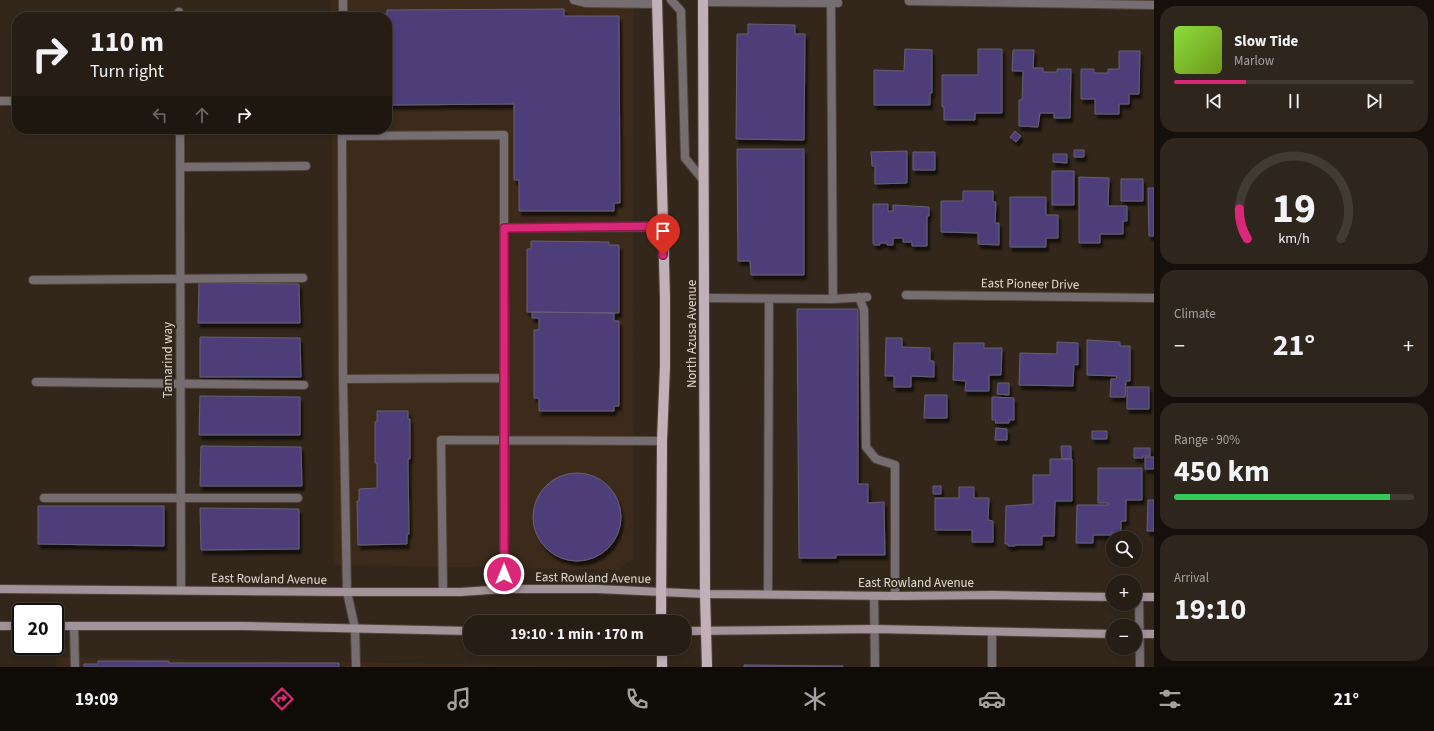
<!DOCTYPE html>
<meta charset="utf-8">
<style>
body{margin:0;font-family:"Source Sans 3",sans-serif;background:#2e261d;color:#f1f3f6;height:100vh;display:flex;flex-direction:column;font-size:15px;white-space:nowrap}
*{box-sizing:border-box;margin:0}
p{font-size:13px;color:#a4a2a0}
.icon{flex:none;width:22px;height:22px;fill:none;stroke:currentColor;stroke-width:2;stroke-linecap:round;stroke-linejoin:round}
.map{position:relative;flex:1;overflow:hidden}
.sheet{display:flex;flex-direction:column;gap:6px;padding:6px;background:#15100b;width:280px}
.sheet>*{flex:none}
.guide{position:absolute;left:12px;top:12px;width:380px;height:122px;border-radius:16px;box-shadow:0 2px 6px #0003,0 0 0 1px #423b34;background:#261d14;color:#f1f3f6;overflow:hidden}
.controls{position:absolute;left:1106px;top:531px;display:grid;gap:8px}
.controls a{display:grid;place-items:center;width:36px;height:36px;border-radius:50%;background:#261d14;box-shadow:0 2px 6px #0003,0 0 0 1px #423b34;font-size:20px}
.speed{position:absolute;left:12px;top:603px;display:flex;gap:8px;font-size:20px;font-weight:700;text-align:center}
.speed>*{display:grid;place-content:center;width:52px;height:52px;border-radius:50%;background:#261d14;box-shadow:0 2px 6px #0003,0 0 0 1px #423b34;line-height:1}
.speed .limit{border:2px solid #111;border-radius:6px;background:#fff;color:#111}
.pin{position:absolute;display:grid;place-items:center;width:34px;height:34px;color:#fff;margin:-41px -17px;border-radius:50% 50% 50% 0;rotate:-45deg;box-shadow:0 0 4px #0007}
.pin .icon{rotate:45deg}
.me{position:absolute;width:44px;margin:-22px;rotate:0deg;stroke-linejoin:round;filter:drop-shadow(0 0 3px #0008)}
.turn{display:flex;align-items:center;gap:14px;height:84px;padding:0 12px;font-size:18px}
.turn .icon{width:52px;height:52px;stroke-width:2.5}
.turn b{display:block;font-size:28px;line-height:34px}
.lanes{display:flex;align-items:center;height:38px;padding:0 12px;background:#0003;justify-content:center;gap:20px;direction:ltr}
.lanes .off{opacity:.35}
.big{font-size:30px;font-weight:700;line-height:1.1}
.sheet .card{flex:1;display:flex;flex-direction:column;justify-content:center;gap:6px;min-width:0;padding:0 14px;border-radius:16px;background:#2e261d}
.sheet .dial{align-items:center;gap:0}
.dial svg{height:104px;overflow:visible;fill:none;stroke:#423b34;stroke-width:7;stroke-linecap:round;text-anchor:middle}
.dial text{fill:#f1f3f6;stroke:none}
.song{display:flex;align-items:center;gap:12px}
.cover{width:48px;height:48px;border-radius:6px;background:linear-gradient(135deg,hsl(90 70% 55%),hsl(80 70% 35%))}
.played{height:4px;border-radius:2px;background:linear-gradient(90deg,#db2777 30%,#423b34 30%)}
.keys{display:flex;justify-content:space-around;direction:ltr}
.heat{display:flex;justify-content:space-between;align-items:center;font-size:22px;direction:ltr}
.charge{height:6px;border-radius:3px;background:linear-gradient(90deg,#34c759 90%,#423b34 0)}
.trip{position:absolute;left:463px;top:615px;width:228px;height:40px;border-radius:16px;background:#261d14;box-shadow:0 2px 6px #0003,0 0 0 1px #423b34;font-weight:700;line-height:40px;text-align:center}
.tab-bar{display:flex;height:64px;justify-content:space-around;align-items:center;background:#0f0c08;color:#a4a2a0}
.tab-bar .icon{width:28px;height:28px}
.tab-bar .active{color:#db2777}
.tab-bar b{font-size:18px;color:#f1f3f6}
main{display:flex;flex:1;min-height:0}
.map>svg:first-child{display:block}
.built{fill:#3c2b1a}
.building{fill:#4e3e79;stroke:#656173;filter:url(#shadow)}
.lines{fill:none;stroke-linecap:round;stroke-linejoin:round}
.lane-casing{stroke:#4f4338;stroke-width:10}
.street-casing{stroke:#4f4338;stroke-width:10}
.secondary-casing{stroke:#4f4338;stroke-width:10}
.primary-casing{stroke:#4f4338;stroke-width:12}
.lane{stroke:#766d71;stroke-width:8}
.street{stroke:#766d71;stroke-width:8}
.secondary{stroke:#a19399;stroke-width:8}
.primary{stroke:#c2b0b8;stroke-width:10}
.route-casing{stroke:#8e194d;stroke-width:10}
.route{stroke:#db2777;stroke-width:7}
.labels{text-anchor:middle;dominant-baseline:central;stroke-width:4;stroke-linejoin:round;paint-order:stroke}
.street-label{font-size:13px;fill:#e0d8d0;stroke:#33271b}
</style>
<main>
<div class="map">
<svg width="1154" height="667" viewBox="0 0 1154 667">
<defs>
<filter id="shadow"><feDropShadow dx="2.5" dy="4.5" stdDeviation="1" flood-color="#0009"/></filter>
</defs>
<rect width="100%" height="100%" fill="#33271b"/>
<path class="built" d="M331,0H634L633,559L618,570L334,565L332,129H387V17H331Z
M56,657L624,667H56Z"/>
<path class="building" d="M564,9V16H619L620,203H614V211H519V180H514V104L388,105L387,17H376V14H387V10Z
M748,24L795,25V34H805L804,140L736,139L737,34H748Z
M905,49L932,50V93H930V105H874V70L904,71Z
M978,49H1002V113H975V120H944V107H942V75H978Z
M1013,50H1034L1033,68H1043V72H1057V69H1071L1070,118H1054V113H1040L1038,127L1019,126V100H1022L1023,71H1012Z
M1119,51H1140L1139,94H1129V104H1119V114H1095V99H1081V69H1094V73H1108V69H1119Z
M1015,131L1021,136L1016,142L1010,137Z
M737,149H804V275H751L750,261H738Z
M1074,150H1084V157H1074Z
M907,151V183L875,184V166H872L871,152Z
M913,152H935V170H913Z
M1053,154H1067V163L1053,162Z
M1052,171H1074V205H1052Z
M1079,177L1109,178L1108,206H1127V221H1123V234H1100V243H1079Z
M1121,179H1143V201H1121Z
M1148,188H1154V236H1149Z
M963,191H993V202H996L995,223H999V245L978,244V233L941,232V201H963Z
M1010,197H1046V215H1058V238H1046V247H1010Z
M873,204H888V211H893V205L929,207V216H927V246H912V242H903V238H893V245H887V243H880V245H874L873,243Z
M531,241L609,242V245H619V313L527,312V249H531Z
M199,283L299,284L300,323H198Z
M797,309H858V484H868V503L884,502L885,555H836V558H799Z
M532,312L614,313V321H619V406H614V411H539V398H534V330H539V318H532Z
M200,337L300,338L301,377H200Z
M886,338H902V347L930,348V361H934V377L911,376V387H894V376H885Z
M1087,340L1120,342V346H1130V381H1126L1125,397H1110L1111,379H1116L1117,376L1087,375Z
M1057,342L1078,343V365L1074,364L1073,386L1019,385L1020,353L1057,354Z
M954,343H984V348H1002L1001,375H989V391H965L966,381L953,380Z
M998,383H1009V395L997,394Z
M1127,387H1149V409H1127Z
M925,395H947V418H924Z
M200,396L300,397V435H199Z
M992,397L1014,398V420H1009V423H995L996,420H992Z
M377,411H408V419H410V459H408L409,534H407V544L358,545L357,501H359V489L377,488V463H375V422H377Z
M996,428L1007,429V440H995Z
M1092,431H1107V439H1092Z
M201,446L301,447L302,486H200Z
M1061,446H1071V459H1062Z
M1134,448H1150V456H1143V458H1134Z
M1145,457H1154V469H1145Z
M1050,459H1072V501H1055L1054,536H1042V545H1015V546H1008V544H1005L1006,506L1033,504V475H1050Z
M1098,468H1142V500H1126V521H1121V533H1111V535H1093V543H1076L1077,505H1108V503H1098Z
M533 517a44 44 0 1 1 88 0a44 44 0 1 1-88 0Z
M933,486H941V494H933Z
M959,487H974V498H989L988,520L993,521V542H972V530H935V498H959Z
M1148,500H1154V531H1147Z
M38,506H164V546L38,544Z
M200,508L299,509V549L201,550Z
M98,661H169V663H339V667H84V664H98Z
M744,665L843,666V667H744Z"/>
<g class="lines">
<defs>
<path id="lane" d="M574,0L586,3L657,4
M671,0L681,11L685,158L704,181
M831,3L833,299
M343,17V0
M342,129L343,379L347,592L355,628L356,667
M342,136L504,135V228L662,227
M180,167L306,166
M33,280L303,278
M859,297L864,310L866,447L876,459L895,465V596
M705,298L833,299L867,297
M343,379L505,378
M36,382L304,385
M44,498H298
M504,589L505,440L504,228
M443,592L441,440L662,441
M768,594L769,299
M874,596L875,667
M74,626L75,667
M992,667V632"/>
<path id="street" d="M909,1L1154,5
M703,2L838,3
M179,12V17
M0,101H17
M180,129L181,590
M906,295L1154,298
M1139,597L1140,667"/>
<path id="secondary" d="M0,589L347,592H461L504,589H597L705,594L895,596L993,595L1113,597
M1135,597H1154
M0,626H21
M55,626H241L470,631
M684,631L875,629L1113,634
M1135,634H1154"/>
<path id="primary" d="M657,0L665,298V366L662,441L661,622
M703,0L705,594L707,667
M662,648V667"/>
</defs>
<use href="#lane" class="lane-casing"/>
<use href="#street" class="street-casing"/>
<use href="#secondary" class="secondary-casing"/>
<use href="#primary" class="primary-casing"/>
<use href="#lane" class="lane"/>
<use href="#street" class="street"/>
<use href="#secondary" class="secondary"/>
<use href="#primary" class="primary"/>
</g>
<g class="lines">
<defs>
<path id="route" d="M504,574V228L662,226L663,255"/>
</defs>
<use href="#route" class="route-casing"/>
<use href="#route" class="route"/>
</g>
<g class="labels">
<g class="street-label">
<text transform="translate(1030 284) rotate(1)">East Pioneer Drive</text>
<text transform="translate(692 334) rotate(-90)">North Azusa Avenue</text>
<text transform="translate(168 360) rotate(-90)">Tamarind way</text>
<text transform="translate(593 578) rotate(1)">East Rowland Avenue</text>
<text transform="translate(269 579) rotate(1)">East Rowland Avenue</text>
<text x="916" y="583">East Rowland Avenue</text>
</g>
</g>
</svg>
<div class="controls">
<a><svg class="icon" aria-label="search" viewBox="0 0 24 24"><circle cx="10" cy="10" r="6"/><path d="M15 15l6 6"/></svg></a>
<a>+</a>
<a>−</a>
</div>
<div class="speed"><div class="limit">20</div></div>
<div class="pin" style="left:663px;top:255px;background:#d93025"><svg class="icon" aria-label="arrive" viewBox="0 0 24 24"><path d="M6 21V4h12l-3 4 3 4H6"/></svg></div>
<svg class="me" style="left:504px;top:574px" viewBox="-20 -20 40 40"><circle r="17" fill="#db2777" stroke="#fff" stroke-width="3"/><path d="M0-11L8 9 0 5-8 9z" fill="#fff"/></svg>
<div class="trip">19:10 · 1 min · 170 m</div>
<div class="guide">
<div class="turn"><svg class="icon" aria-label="right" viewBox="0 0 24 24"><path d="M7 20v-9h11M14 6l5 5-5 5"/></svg><div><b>110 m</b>Turn right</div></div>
<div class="lanes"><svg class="icon off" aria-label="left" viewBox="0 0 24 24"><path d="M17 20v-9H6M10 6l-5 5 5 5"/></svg><svg class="icon off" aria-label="ahead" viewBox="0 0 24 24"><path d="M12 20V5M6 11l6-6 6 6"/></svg><svg class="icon" aria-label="right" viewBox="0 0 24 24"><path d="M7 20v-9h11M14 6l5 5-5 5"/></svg></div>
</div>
</div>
<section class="sheet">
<div class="card">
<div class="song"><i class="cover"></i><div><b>Slow Tide</b><p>Marlow</p></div></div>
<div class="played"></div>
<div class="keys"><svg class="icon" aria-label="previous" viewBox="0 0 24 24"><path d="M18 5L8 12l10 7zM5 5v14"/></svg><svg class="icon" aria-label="pause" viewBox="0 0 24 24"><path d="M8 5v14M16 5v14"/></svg><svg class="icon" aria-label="next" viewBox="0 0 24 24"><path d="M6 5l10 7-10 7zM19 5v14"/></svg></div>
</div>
<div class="card dial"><svg viewBox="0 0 100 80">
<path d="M14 69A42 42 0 1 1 86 69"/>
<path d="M14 69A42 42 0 0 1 8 46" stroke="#db2777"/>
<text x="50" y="56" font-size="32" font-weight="700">19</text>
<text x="50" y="72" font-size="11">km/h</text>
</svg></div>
<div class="card"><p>Climate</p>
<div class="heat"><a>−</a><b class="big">21°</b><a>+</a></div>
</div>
<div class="card"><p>Range · 90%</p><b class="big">450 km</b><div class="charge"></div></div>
<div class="card"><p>Arrival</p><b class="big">19:10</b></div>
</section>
</main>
<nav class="tab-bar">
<b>19:09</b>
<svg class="icon active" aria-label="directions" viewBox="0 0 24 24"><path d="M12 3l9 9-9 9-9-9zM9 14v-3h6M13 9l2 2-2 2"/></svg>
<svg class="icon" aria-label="music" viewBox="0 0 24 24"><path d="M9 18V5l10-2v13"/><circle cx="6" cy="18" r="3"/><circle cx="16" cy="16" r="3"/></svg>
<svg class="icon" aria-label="phone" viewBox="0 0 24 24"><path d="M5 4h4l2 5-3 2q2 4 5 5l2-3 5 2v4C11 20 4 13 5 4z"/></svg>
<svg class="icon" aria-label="climate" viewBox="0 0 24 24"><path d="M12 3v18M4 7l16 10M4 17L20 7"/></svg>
<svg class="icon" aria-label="car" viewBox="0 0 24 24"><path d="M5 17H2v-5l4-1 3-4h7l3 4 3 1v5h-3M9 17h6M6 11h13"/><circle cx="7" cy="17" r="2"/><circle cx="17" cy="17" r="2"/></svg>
<svg class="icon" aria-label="filters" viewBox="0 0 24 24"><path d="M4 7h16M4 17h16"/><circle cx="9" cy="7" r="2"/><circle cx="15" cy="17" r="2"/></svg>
<b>21°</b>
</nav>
